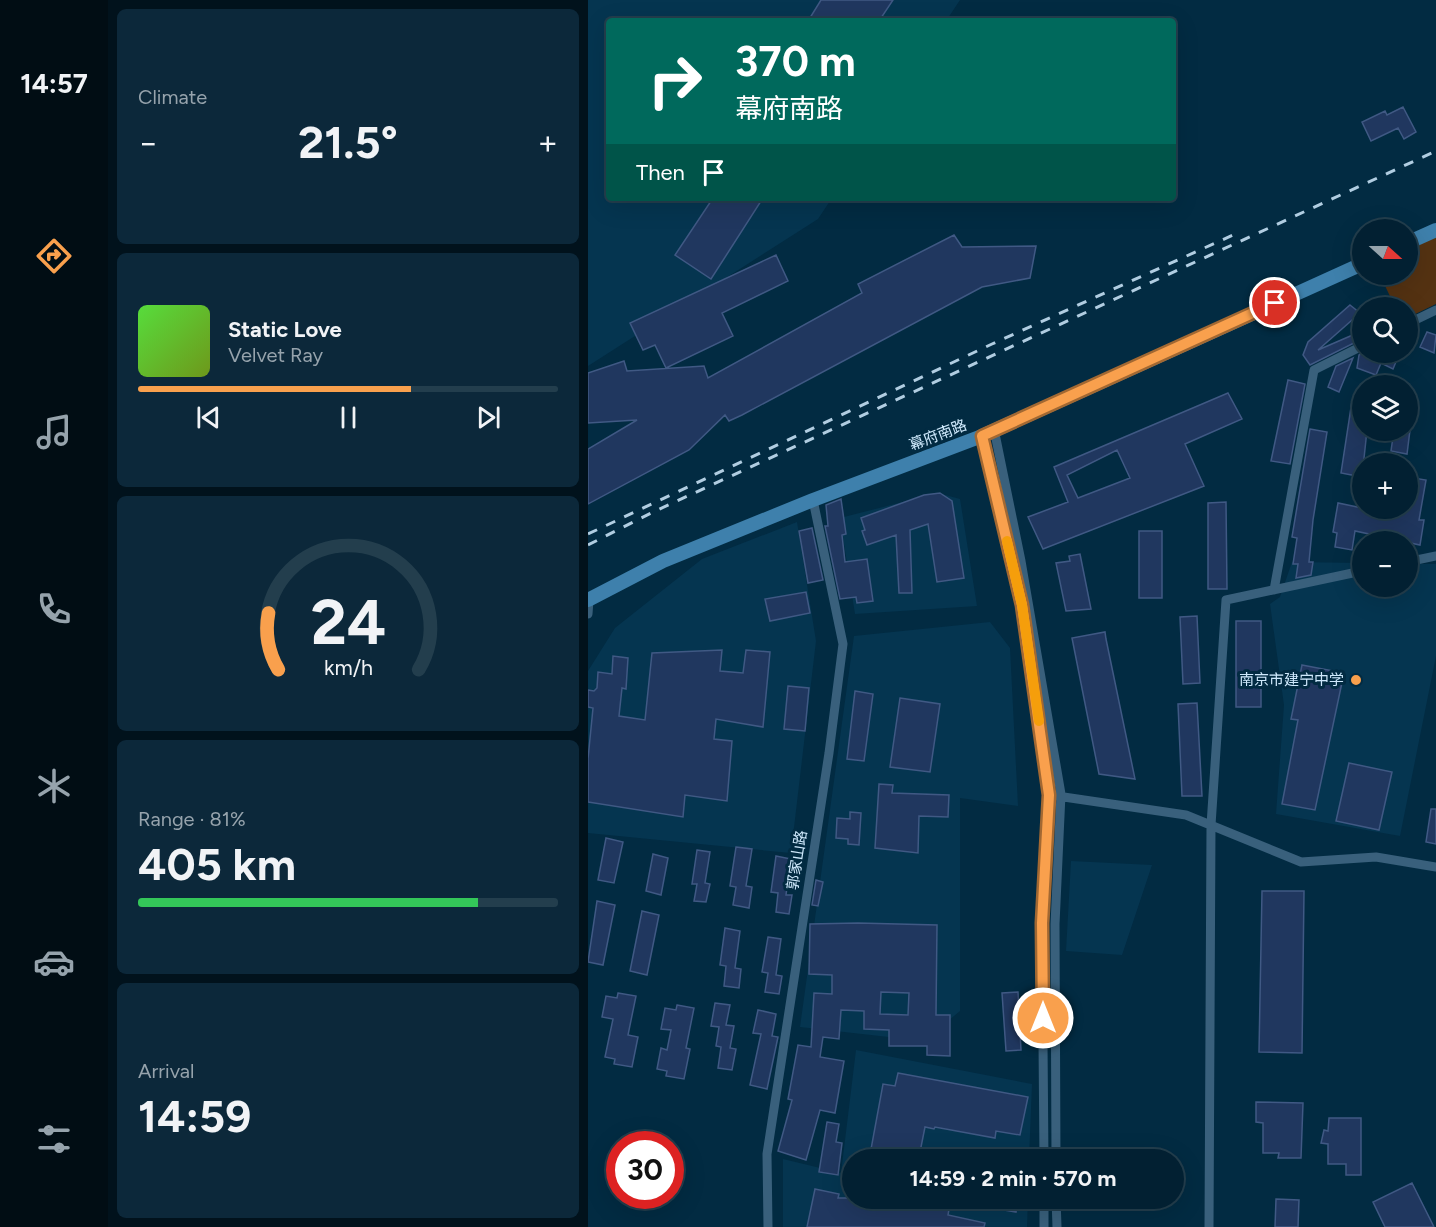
<!DOCTYPE html>
<meta charset="utf-8">
<style>
body{margin:0;font-family:Figtree,"Noto Sans SC",sans-serif;background:#0c283a;color:#f1f3f6;height:100vh;display:flex;flex-direction:column;font-size:22px;white-space:nowrap}
*{box-sizing:border-box;margin:0}
p{font-size:20px;color:#96a3ac}
.icon{flex:none;width:33px;height:33px;fill:none;stroke:currentColor;stroke-width:2;stroke-linecap:round;stroke-linejoin:round}
.map{position:relative;flex:1;overflow:hidden}
.sheet{display:flex;flex-direction:column;gap:9px;padding:9px;background:#01121c;width:480px}
.sheet>*{flex:none}
.guide{position:absolute;left:18px;top:18px;width:570px;height:183px;border-radius:6px;box-shadow:0 6px 24px #0002,0 0 0 2px #233e4d;background:#00695c;color:#fff;overflow:hidden}
.needle{width:39px;rotate:111deg}
.tools{position:absolute;left:764px;top:219px;display:grid;gap:12px}
.tools a{display:grid;place-items:center;width:66px;height:66px;border-radius:50%;background:#022032;box-shadow:0 6px 24px #0002,0 0 0 2px #233e4d;font-size:30px}
.speed{position:absolute;left:18px;top:1131px;display:flex;gap:12px;font-size:30px;font-weight:700;text-align:center}
.speed>*{display:grid;place-content:center;width:78px;height:78px;border-radius:50%;background:#022032;box-shadow:0 6px 24px #0002,0 0 0 2px #233e4d;line-height:1}
.speed .limit{border:9px solid #d22;background:#fff;color:#111}
.pin{position:absolute;display:grid;place-items:center;width:51px;height:51px;color:#fff;margin:-26px;border:3px solid #fff;border-radius:50%;box-shadow:0 2px 6px #0007}
.me{position:absolute;width:66px;margin:-33px;rotate:0deg;stroke-linejoin:round;filter:drop-shadow(0 0 4px #0008)}
.turn{display:flex;align-items:center;gap:21px;height:126px;padding:0 30px;font-size:27px}
.turn .icon{width:78px;height:78px;stroke-width:2.5}
.turn b{display:block;font-size:42px;line-height:51px}
.then{display:flex;align-items:center;height:57px;padding:0 30px;background:#0003;gap:12px;font-size:22px}
.big{font-size:45px;font-weight:700;line-height:1.1}
.sheet .card{flex:1;display:flex;flex-direction:column;justify-content:center;gap:9px;min-width:0;padding:0 21px;border-radius:9px;background:#0c283a}
.sheet .dial{align-items:center;gap:0}
.dial svg{height:156px;overflow:visible;fill:none;stroke:#233e4d;stroke-width:7;stroke-linecap:round;text-anchor:middle}
.dial text{fill:#f1f3f6;stroke:none}
.song{display:flex;align-items:center;gap:18px}
.cover{width:72px;height:72px;border-radius:9px;background:linear-gradient(135deg,hsl(110 70% 55%),hsl(80 70% 35%))}
.played{height:6px;border-radius:3px;background:linear-gradient(90deg,#f9a04d 65%,#233e4d 65%)}
.keys{display:flex;justify-content:space-around;direction:ltr}
.heat{display:flex;justify-content:space-between;align-items:center;font-size:33px;direction:ltr}
.charge{height:9px;border-radius:4px;background:linear-gradient(90deg,#34c759 81%,#233e4d 0)}
.trip{position:absolute;left:254px;top:1149px;width:342px;height:60px;border-radius:30px;background:#022032;box-shadow:0 6px 24px #0002,0 0 0 2px #233e4d;font-weight:700;line-height:60px;text-align:center}
main{display:flex;flex:1;min-height:0}
.dock{display:flex;flex-direction:column;width:108px;justify-content:space-around;align-items:center;background:#010d14;color:#96a3ac}
.dock .icon{width:42px;height:42px}
.dock .selected{color:#f9a04d}
.dock b{font-size:27px;color:#f1f3f6}
.map>svg:first-child{display:block}
.built{fill:#053550}
.green{fill:#543212}
.building{fill:#20375f;stroke:#405984;stroke-width:1.5;fill-rule:evenodd}
.lines{fill:none;stroke-linecap:round;stroke-linejoin:round}
.street{stroke:#39607c;stroke-width:9}
.secondary{stroke:#3e80ac;stroke-width:14}
.rail{stroke:#b1cde1;stroke-width:3;stroke-dasharray:10 10;stroke-linecap:butt}
.route-casing{stroke:#a26832;stroke-width:15}
.route{stroke:#f9a04d;stroke-width:10}
.slow{stroke:#f59e0b;stroke-width:10}
.poi-dot{fill:#f9a04d;stroke:#022b42;stroke-width:2}
.labels{text-anchor:middle;dominant-baseline:central;stroke-width:6;stroke-linejoin:round;paint-order:stroke}
.street-label{font-size:15px;fill:#cfe9fc;stroke:#022b42}
.poi-label{font-size:15px;fill:#cfe9fc;stroke:#022b42;text-anchor:end}
</style>
<main>
<nav class="dock">
<b>14:57</b>
<svg class="icon selected" aria-label="directions" viewBox="0 0 24 24"><path d="M12 3l9 9-9 9-9-9zM9 14v-3h6M13 9l2 2-2 2"/></svg>
<svg class="icon" aria-label="music" viewBox="0 0 24 24"><path d="M9 18V5l10-2v13"/><circle cx="6" cy="18" r="3"/><circle cx="16" cy="16" r="3"/></svg>
<svg class="icon" aria-label="phone" viewBox="0 0 24 24"><path d="M5 4h4l2 5-3 2q2 4 5 5l2-3 5 2v4C11 20 4 13 5 4z"/></svg>
<svg class="icon" aria-label="climate" viewBox="0 0 24 24"><path d="M12 3v18M4 7l16 10M4 17L20 7"/></svg>
<svg class="icon" aria-label="car" viewBox="0 0 24 24"><path d="M5 17H2v-5l4-1 3-4h7l3 4 3 1v5h-3M9 17h6M6 11h13"/><circle cx="7" cy="17" r="2"/><circle cx="17" cy="17" r="2"/></svg>
<svg class="icon" aria-label="filters" viewBox="0 0 24 24"><path d="M4 7h16M4 17h16"/><circle cx="9" cy="7" r="2"/><circle cx="15" cy="17" r="2"/></svg>
</nav>
<section class="sheet">
<div class="card"><p>Climate</p>
<div class="heat"><a>−</a><b class="big">21.5°</b><a>+</a></div>
</div>
<div class="card">
<div class="song"><i class="cover"></i><div><b>Static Love</b><p>Velvet Ray</p></div></div>
<div class="played"></div>
<div class="keys"><svg class="icon" aria-label="previous" viewBox="0 0 24 24"><path d="M18 5L8 12l10 7zM5 5v14"/></svg><svg class="icon" aria-label="pause" viewBox="0 0 24 24"><path d="M8 5v14M16 5v14"/></svg><svg class="icon" aria-label="next" viewBox="0 0 24 24"><path d="M6 5l10 7-10 7zM19 5v14"/></svg></div>
</div>
<div class="card dial"><svg viewBox="0 0 100 80">
<path d="M14 69A42 42 0 1 1 86 69"/>
<path d="M14 69A42 42 0 0 1 9 40" stroke="#f9a04d"/>
<text x="50" y="56" font-size="32" font-weight="700">24</text>
<text x="50" y="72" font-size="11">km/h</text>
</svg></div>
<div class="card"><p>Range · 81%</p><b class="big">405 km</b><div class="charge"></div></div>
<div class="card"><p>Arrival</p><b class="big">14:59</b></div>
</section>
<div class="map">
<svg width="848" height="1227" viewBox="0 0 848 1227">
<rect width="100%" height="100%" fill="#022b42"/>
<path class="built" d="M0,0H372L358,21H21V198H244L230,219L0,366Z
M350,493L372,499L389,606L267,614L252,518Z
M209,522L228,641L203,853L0,833V671L27,628L114,559Z
M704,562L774,563V586H819V564H848V656L812,836L688,814L696,705L682,604L692,597Z
M402,622L422,648L430,806L372,798V1011L336,1041L212,1027L266,636Z
M483,861L564,865L534,955L478,951Z
M268,1050L444,1084L441,1159L264,1160V1198L440,1199L439,1227H195V1159L253,1173Z"/>
<path class="green" d="M848,234V304L819,318V308L807,307L792,275L819,274V248Z"/>
<path class="building" d="M233,0H305L291,21H220Z
M815,107L828,132L816,139L810,128L783,141L774,122L797,111L799,115Z
M125,198H175L123,279L87,255Z
M366,235L374,247L448,246L442,278L394,287L154,415L141,421L137,415L101,450L0,504V449L49,420L0,423V373L36,361L39,371L116,366L120,378L274,293L270,284Z
M188,255L200,281L134,313L145,336L78,368L67,345L55,350L42,323Z
M762,305L772,313L730,350L774,331V339L722,365L715,355L720,342Z
M839,332L848,335L846,353L832,347Z
M776,352H812L805,369L793,363L788,375L769,368L771,355Z
M765,358L751,392L740,387L748,366Z
M700,380L717,384L702,464L683,461Z
M640,393L654,419L597,444L616,486L455,549L440,517L480,502L466,467ZM529,450L542,478L490,498L479,475Z
M764,401L774,403V430H779L774,477L753,473Z
M722,429L739,432L725,520L721,562H725L723,575L708,578L710,564H705L709,538L704,537Z
M806,430H822L819,454L803,451Z
M819,477L838,480L831,520H836L832,545L767,531L764,550L747,547L749,533L745,532L750,503L774,508H819Z
M352,493L364,501L376,578L349,582L340,524L322,530L324,593H311L308,535L279,545L274,531L277,530L273,518L336,495Z
M253,499L258,534L254,535L257,562L279,559L285,601L269,603L268,597L252,599L237,526H240L238,505Z
M638,502L639,589H620V503Z
M224,528L235,580L220,583L211,531Z
M551,531H574V598H551Z
M492,554L503,609L478,611L468,563L482,561L481,556Z
M218,592L222,613L182,621L177,599Z
M609,616L612,683L595,684L592,617Z
M648,621H673V707H648Z
M517,632L518,639L547,779L511,774L484,638Z
M134,650L132,671L155,673L158,650L182,652L175,727L128,719L126,739L144,741L139,801L97,795L95,817L0,802V759L5,708L0,707V690L6,691L9,688L10,672L24,674L25,656L40,658L38,689L34,688L31,716L57,720L64,653Z
M714,665L756,673L727,810L694,804L710,720L703,719Z
M200,686L221,688L217,731L196,729Z
M267,691L285,694L276,761L259,759Z
M312,698L352,704L342,772L302,767Z
M609,703L614,796H594L590,704Z
M761,763L804,772L791,830L748,821Z
M291,784L305,785L304,793L361,795L360,817L331,816L330,853L287,848Z
M843,809H848V844L838,842Z
M262,812L273,813L271,845L260,844V839L248,838L249,818L262,819Z
M18,838L35,842L26,883L10,880Z
M148,847L164,849L158,886L164,887L161,908L145,905L148,887L142,886Z
M109,850L122,852L117,883L122,884L118,902L106,901L109,884H104Z
M65,854L80,858L73,895L58,891Z
M188,856L203,859L198,895H204L201,914L188,912L190,893L183,892Z
M228,880L235,882L230,906L224,905Z
M674,891H716L714,1053L671,1052Z
M9,901L27,905L15,965L0,962Z
M54,911L71,915L59,975L42,971Z
M270,923L349,925L348,1015H362V1056L339,1055V1046H301V1030L276,1029V1011L253,1010L251,1039L235,1037L232,1057L256,1061L247,1113L232,1110L218,1160L190,1151L204,1100L200,1099L210,1045L223,1047L226,993L244,994V975L221,974L222,924ZM293,992L321,993L320,1015L292,1014Z
M137,928L152,931L147,968L153,969L151,988L136,986L138,966L132,965Z
M180,937L193,939L188,975L194,976L191,994L177,992L180,973L174,972Z
M430,992L433,1050L418,1051L414,993Z
M30,993L48,996L40,1035L50,1037L44,1067L26,1064L27,1059L17,1057L25,1019L14,1017L18,996L29,998Z
M127,1003L142,1005L138,1025L146,1026L142,1048L148,1049L144,1070L130,1068L133,1047L128,1046L131,1027L123,1026Z
M89,1005L106,1008L98,1048L102,1049L96,1079L78,1076L79,1071L69,1069L73,1048L79,1050L83,1030L73,1029L77,1008L88,1010Z
M170,1010L188,1014L184,1036L190,1037L179,1089L162,1085L173,1034L165,1033Z
M310,1073L440,1097L432,1135L408,1131L407,1138L347,1127L346,1129L337,1127L332,1152L349,1156L350,1148L388,1155V1160H281L295,1084L307,1086Z
M668,1102L715,1103L713,1158H690L691,1153H675V1123L668,1122Z
M741,1118H773V1175H758V1164H740V1144L733,1143L736,1130L740,1131Z
M239,1122L251,1124L248,1142L254,1143L250,1175L231,1172Z
M824,1183L846,1227H797L785,1202Z
M227,1189L251,1194L250,1198H270L319,1208L320,1198H363L360,1215L397,1223L396,1227H219Z
M378,1198H430L428,1212L378,1203Z
M688,1199L711,1200L710,1227H687Z"/>
<g class="lines">
<path class="street" d="M819,324L848,310
M406,429L433,561L473,794L467,924L468,1160
M394,436L434,605L461,795L454,923L456,1160
M819,562L848,556
M686,590L726,370L774,346
M0,614L1,600
M469,796L598,815L713,862L788,857L848,867
M456,1198V1227
M468,1198L469,1227
M180,1227L179,1154L241,753L255,644L225,500
M621,1227L623,825L638,600L774,571"/>
<path class="secondary" d="M819,243L848,230
M0,600L75,561L225,500L394,436L774,264"/>
<path class="rail" d="M0,534L404,344L645,235
M0,545L65,512L848,151"/>
</g>
<g class="lines">
<defs>
<path id="route" d="M455,1018L454,923L461,795L434,605L394,436L687,303"/>
</defs>
<use href="#route" class="route-casing"/>
<use href="#route" class="route"/>
<path class="slow" d="M419,541L434,605L451,721"/>
</g>
<circle class="poi-dot" cx="768" cy="680" r="6"/>
<g class="labels">
<g class="street-label">
<text transform="translate(350 435) rotate(-21)">幕府南路</text>
<text transform="translate(209 860) rotate(-81)">郭家山路</text>
</g>
<g class="poi-label">
<text x="756" y="680">南京市建宁中学</text>
</g>
</g>
</svg>
<div class="tools">
<a><svg class="needle" viewBox="-14 -14 28 28"><path d="M0-13l5 13h-10z" fill="#e53935"/><path d="M0 13l5-13h-10z" fill="#96a3ac"/></svg></a>
<a><svg class="icon" aria-label="search" viewBox="0 0 24 24"><circle cx="10" cy="10" r="6"/><path d="M15 15l6 6"/></svg></a>
<a><svg class="icon" aria-label="layers" viewBox="0 0 24 24"><path d="M12 4l9 5-9 5-9-5zM3 14l9 5 9-5"/></svg></a>
<a>+</a>
<a>−</a>
</div>
<div class="speed"><div class="limit">30</div></div>
<div class="pin" style="left:687px;top:303px;background:#d93025"><svg class="icon" aria-label="arrive" viewBox="0 0 24 24"><path d="M6 21V4h12l-3 4 3 4H6"/></svg></div>
<svg class="me" style="left:455px;top:1018px" viewBox="-20 -20 40 40"><circle r="17" fill="#f9a04d" stroke="#fff" stroke-width="3"/><path d="M0-11L8 9 0 5-8 9z" fill="#fff"/></svg>
<div class="trip">14:59 · 2 min · 570 m</div>
<div class="guide">
<div class="turn"><svg class="icon" aria-label="right" viewBox="0 0 24 24"><path d="M7 20v-9h11M14 6l5 5-5 5"/></svg><div><b>370 m</b>幕府南路</div></div>
<div class="then">Then<svg class="icon" aria-label="arrive" viewBox="0 0 24 24"><path d="M6 21V4h12l-3 4 3 4H6"/></svg></div>
</div>
</div>
</main>
